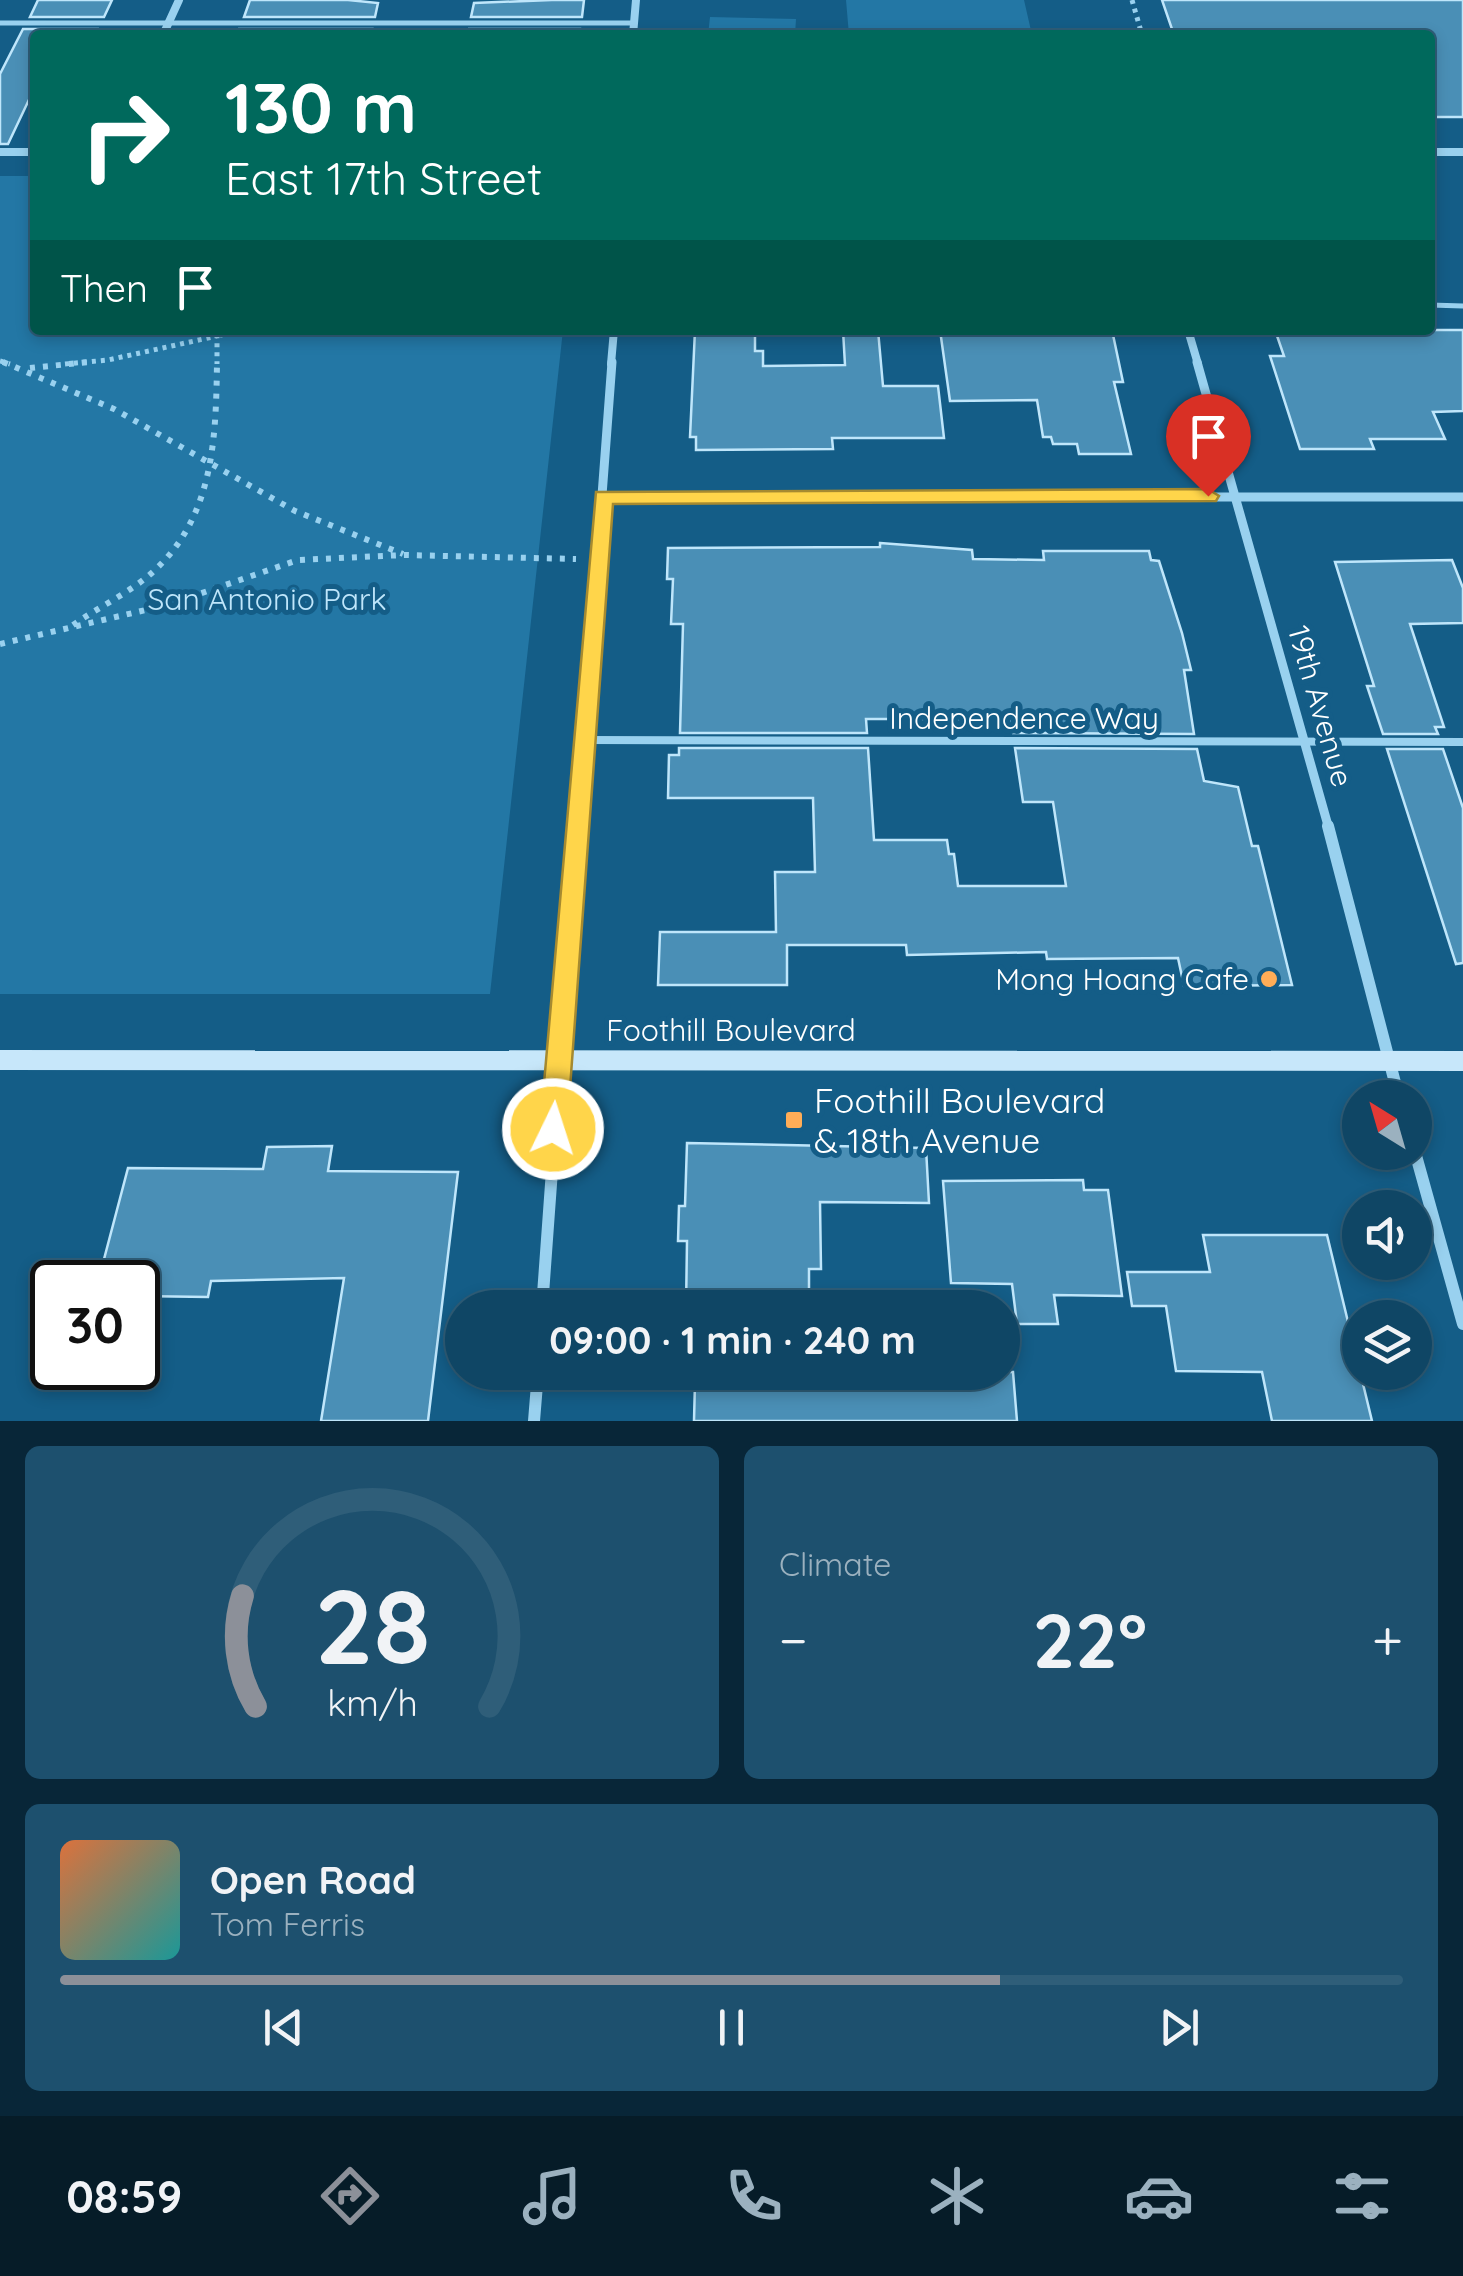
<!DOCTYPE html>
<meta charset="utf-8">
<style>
body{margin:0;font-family:Quicksand,sans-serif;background:#1d506e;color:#f1f3f6;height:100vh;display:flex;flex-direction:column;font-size:38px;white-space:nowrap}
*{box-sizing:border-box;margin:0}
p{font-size:32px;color:#9bb1bf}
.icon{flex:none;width:55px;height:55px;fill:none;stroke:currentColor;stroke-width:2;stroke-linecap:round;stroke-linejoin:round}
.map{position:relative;height:1421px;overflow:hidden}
.details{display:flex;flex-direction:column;gap:25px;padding:25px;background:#082638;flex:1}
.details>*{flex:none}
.hud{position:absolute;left:30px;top:30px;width:1405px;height:305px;border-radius:10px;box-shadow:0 5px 15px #0003,0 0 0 2px #2f5e79;background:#00695c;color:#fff;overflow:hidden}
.needle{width:65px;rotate:323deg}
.controls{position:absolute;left:1342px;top:1080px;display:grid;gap:20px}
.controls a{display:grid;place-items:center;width:90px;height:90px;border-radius:50%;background:#0f4665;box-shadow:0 5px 15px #0003,0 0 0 2px #2f5e79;font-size:50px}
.speed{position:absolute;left:30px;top:1260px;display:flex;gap:20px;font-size:50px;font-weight:700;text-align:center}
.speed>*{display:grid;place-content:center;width:130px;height:130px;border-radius:50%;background:#0f4665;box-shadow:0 5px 15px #0003,0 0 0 2px #2f5e79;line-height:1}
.speed .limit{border:5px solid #111;border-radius:15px;background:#fff;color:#111}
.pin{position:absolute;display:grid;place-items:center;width:85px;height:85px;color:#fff;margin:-102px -42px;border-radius:50% 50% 50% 0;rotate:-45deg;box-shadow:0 0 10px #0007}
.pin .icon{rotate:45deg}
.me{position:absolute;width:110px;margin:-55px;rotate:4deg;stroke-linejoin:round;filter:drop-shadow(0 0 8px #0008)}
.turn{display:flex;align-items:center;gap:35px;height:210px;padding:0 30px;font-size:45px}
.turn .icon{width:130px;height:130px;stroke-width:2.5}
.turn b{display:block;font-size:70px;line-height:85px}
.then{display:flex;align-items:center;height:95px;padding:0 30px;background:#0003;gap:20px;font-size:38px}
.big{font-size:75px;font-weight:800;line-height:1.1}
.details .tile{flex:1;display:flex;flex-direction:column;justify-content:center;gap:15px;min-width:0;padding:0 35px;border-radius:15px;background:#1d506e}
.details .dial{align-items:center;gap:0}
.dial svg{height:260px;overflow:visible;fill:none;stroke:#2f5e79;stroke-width:7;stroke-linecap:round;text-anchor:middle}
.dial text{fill:#f1f3f6;stroke:none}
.song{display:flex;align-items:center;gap:30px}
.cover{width:120px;height:120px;border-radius:15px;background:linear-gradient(135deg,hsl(20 70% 55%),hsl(180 70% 35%))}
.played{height:10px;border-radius:5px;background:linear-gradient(90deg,#8c9099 70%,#2f5e79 70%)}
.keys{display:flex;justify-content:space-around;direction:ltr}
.heat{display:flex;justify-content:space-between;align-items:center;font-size:55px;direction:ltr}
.details .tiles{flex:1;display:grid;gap:25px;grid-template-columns:1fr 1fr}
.tile:last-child{grid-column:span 2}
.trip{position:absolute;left:445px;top:1290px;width:575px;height:100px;border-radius:50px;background:#0f4665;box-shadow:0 5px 15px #0003,0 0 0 2px #2f5e79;font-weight:800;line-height:100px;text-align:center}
.menu{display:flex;height:160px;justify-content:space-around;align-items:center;background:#061c28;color:#9bb1bf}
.menu .icon{width:70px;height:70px}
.menu .selected{color:#8c9099}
.menu b{font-size:45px;color:#f1f3f6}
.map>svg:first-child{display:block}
.green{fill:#2377a5}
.building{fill:#4a8fb6;stroke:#bfe6fb;stroke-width:2.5}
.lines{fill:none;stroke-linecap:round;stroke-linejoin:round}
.path-far1{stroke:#99d1ef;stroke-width:5;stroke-dasharray:4 5;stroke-linecap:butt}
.path{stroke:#99d1ef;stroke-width:6;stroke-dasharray:5 8;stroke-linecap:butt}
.service-far1{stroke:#99d1ef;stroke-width:5}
.service{stroke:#99d1ef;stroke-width:8}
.minor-far2{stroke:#99d1ef;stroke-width:8}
.minor-far1{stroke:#99d1ef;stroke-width:9}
.minor{stroke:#99d1ef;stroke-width:12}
.secondary{fill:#c7e7fa;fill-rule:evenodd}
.route{fill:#ffd54a;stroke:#a68a30;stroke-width:2.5}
.poi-dot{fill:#ffad57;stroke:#145d87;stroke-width:4}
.labels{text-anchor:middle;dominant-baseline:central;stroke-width:10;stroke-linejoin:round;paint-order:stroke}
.park-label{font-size:30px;fill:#bfe6fb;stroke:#145d87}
.street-label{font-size:30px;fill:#fff;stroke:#145d87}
.poi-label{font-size:30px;fill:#fff;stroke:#145d87;text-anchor:end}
.near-poi-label{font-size:35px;fill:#fff;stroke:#145d87;text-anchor:start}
</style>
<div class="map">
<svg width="1463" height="1421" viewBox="0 0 1463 1421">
<rect width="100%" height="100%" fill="#145d87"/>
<path class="green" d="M846,0H1024L1032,35H849Z
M710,17L796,19L795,35H708Z
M0,176H35V330H563L490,994H0Z"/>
<path class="building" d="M38,0H112L104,17H30Z
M250,0H348L378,3L375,17H244Z
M552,0H584L582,17H471L474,3Z
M1162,0H1463V117H1430V35H1174Z
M23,29H97L94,35H35V87L8,144H0V74Z
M239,29H372L370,35H237Z
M469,29H580V35H468Z
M695,330H755V351H763V366L845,365L843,330H878L883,386H938L944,438H832L833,449L696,450V437H690Z
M940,330H1112L1123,382H1114L1131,454H1079L1077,444H1053L1051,437H1043L1037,400L950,401Z
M1275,330H1463V411L1433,412L1445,439H1370L1374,449H1300L1270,356H1284Z
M880,543L972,550L973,559L1044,560L1043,551H1149L1151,560L1159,561L1182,633L1191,670H1184L1194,734L1013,733L1012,726H993L992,719H866L867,733H680L683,624H671L673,579H667L668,548L880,547Z
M1452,560L1463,588V623L1410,624L1444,727H1435L1438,734H1383L1367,686H1374L1335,562Z
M679,748H868L874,840H947L949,854H954L958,886H1066L1053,802H1023L1015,748L1197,749L1204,781L1238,787L1252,846H1258L1292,985L1184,986L1178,958L1047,959L1046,952L907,955L906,945H787V985H658L660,932H776L775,872H815L813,798H668L669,755H679Z
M1387,749H1443L1463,808V963L1456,964Z
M687,1143L926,1148L929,1203L820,1202L821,1269H809V1308H686L687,1241H678L679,1206H685Z
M332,1146L328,1171L458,1172L428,1421H321L344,1278L211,1281L208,1297L138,1296V1282H98L128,1168L263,1169L267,1147Z
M1083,1180L1084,1190H1108L1122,1296L1054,1295L1058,1324H1017L1012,1284L951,1283L943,1181Z
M1203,1235H1327L1372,1421H1272L1262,1372L1176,1371L1166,1306H1132L1127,1272H1210Z
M952,1372H1013L1017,1421H694L695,1382L952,1384Z"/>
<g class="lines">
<path class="path-far1" d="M1132,0L1142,35
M217,330V336L240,330
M0,361L10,364
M65,364L108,360L217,336V364"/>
<path class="path" d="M3,362L114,409L295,511L403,554
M30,368L89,362
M73,625C100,606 132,592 156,569C214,514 216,437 217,362
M0,644L167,605L298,560L404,555L576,559"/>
<path class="service-far1" d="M0,23H634
M1430,305L1463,306"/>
<path class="service" d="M585,740L1463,742"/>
<path class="minor-far2" d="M163,35L179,0
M633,35L636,0
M0,152H35
M1430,152H1463
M1188,330L1198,364
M611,364L614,330"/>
<path class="minor-far1" d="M1197,362L1329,829
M603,497H1463
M577,829L612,362"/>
<path class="minor" d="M1328,826L1399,1098
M1415,1152L1463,1324
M542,1308L577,826
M534,1421L538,1372"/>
<path class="secondary" d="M0,1050L1463,1051V1071L0,1070Z"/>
</g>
<path class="route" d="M1208,489L1219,496L1216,501L613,504L567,1129L563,1138L553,1142L544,1138L540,1129L596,492Z"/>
<g class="poi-dot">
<circle cx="1269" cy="979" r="10"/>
<rect x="784" y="1110" width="20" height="20" rx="5"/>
</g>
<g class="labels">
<g class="park-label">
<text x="267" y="599">San Antonio Park</text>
</g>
<g class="street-label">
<text transform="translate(1321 706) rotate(74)">19th Avenue</text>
<text x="1024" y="718">Independence Way</text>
<text x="731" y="1030">Foothill Boulevard</text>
</g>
<g class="poi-label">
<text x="1249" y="979">Mong Hoang Cafe</text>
</g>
<g class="near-poi-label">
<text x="814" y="1100">Foothill Boulevard<tspan x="814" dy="40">&amp; 18th Avenue</tspan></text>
</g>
</g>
</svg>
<div class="controls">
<a><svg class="needle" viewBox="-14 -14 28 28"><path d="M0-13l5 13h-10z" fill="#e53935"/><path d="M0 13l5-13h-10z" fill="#9bb1bf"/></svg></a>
<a><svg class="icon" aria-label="sound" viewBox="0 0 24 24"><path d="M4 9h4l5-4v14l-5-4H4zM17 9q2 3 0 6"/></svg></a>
<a><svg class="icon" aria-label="layers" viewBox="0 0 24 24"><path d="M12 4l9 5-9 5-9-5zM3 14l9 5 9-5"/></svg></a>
</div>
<div class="speed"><div class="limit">30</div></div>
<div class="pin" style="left:1208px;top:496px;background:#d93025"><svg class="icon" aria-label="arrive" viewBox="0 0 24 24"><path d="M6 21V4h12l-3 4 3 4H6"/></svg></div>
<svg class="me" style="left:553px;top:1129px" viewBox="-20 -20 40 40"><circle r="17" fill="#ffd54a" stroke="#fff" stroke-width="3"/><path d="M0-11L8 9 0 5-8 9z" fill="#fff"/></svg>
<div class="trip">09:00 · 1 min · 240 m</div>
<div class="hud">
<div class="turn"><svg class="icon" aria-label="right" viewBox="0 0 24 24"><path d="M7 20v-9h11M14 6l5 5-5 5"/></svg><div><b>130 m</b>East 17th Street</div></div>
<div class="then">Then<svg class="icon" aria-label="arrive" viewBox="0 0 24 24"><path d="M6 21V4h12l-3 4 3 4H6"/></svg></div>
</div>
</div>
<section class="details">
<div class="tiles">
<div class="tile dial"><svg viewBox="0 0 100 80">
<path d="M14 69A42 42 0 1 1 86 69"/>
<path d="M14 69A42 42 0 0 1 10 35" stroke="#8c9099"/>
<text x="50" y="56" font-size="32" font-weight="700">28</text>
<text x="50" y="72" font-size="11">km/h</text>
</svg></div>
<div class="tile"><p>Climate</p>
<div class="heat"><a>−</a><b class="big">22°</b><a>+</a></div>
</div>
<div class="tile">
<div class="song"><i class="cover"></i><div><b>Open Road</b><p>Tom Ferris</p></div></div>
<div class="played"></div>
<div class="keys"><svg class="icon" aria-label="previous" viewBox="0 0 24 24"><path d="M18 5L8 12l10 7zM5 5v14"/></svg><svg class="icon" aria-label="pause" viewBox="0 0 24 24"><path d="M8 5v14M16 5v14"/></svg><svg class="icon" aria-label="next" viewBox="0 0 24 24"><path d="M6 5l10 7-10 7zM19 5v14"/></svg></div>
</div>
</div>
</section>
<nav class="menu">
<b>08:59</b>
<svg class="icon selected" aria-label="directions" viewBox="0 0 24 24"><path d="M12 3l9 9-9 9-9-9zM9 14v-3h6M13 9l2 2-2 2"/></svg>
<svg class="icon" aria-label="music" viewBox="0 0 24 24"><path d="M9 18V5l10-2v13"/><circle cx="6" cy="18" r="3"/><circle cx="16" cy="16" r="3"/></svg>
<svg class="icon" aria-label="phone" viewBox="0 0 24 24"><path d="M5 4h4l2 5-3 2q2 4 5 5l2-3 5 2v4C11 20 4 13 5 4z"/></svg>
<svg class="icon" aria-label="climate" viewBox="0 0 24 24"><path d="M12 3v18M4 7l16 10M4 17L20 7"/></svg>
<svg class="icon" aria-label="car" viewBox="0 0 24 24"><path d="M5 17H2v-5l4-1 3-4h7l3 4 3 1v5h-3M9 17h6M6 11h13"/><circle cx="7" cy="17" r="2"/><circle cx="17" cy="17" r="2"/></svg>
<svg class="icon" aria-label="filters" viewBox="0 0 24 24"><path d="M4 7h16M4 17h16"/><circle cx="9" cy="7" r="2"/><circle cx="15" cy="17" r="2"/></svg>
</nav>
